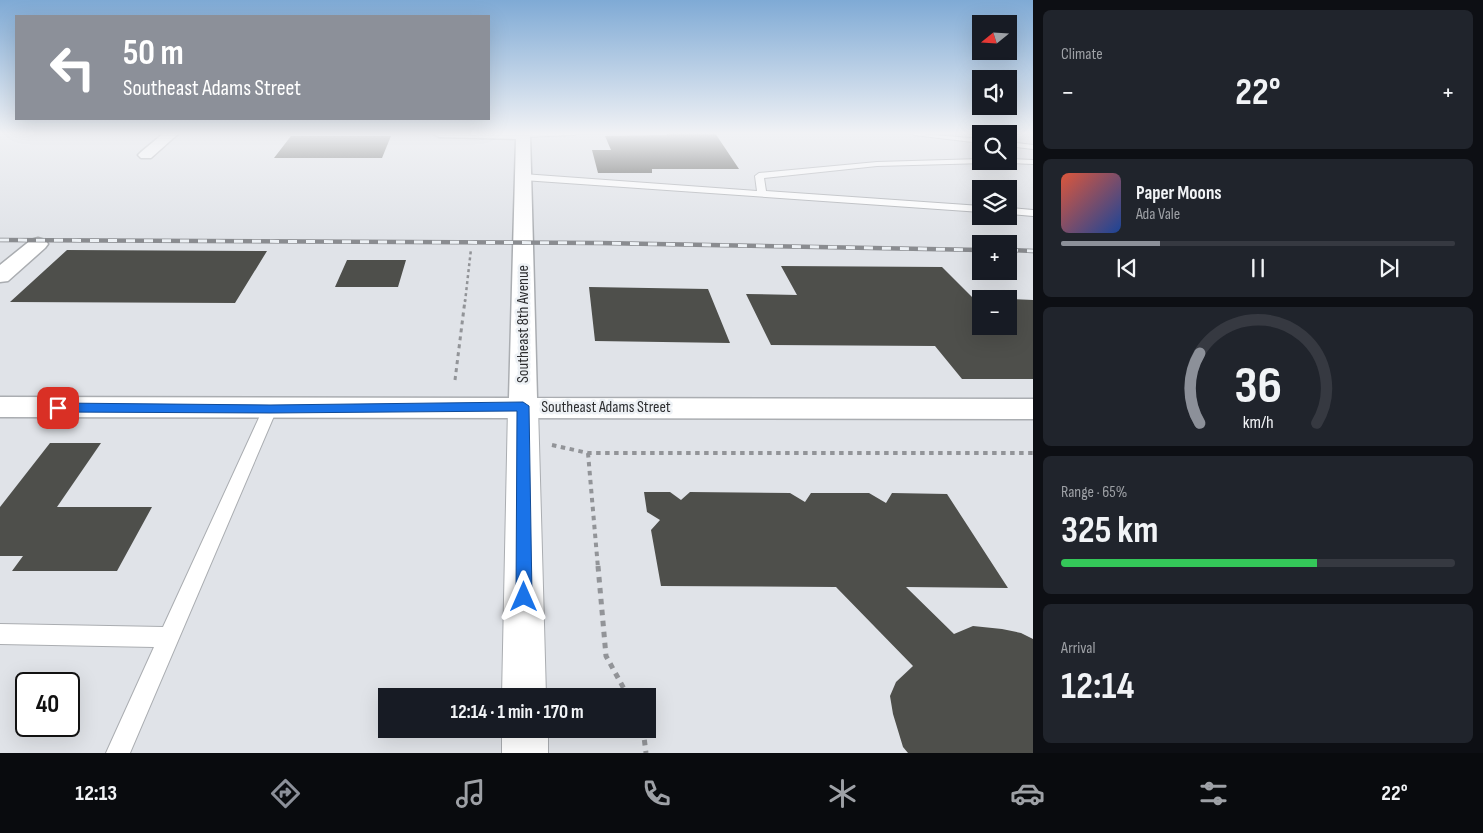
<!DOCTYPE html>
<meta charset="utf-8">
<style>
body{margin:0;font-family:"Sofia Sans Condensed",sans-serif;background:#20242c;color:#f1f3f6;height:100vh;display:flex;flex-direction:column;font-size:19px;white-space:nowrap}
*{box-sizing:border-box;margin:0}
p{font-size:16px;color:#9ea1a6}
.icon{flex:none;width:28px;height:28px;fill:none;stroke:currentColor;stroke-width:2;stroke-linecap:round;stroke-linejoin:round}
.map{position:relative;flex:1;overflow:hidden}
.side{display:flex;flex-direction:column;gap:10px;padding:10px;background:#0d0f14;width:450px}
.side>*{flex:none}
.banner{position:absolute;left:15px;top:15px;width:475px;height:105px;border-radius:0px;box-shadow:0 5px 20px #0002;background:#8c9099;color:#fff;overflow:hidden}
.needle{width:32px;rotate:252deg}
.fabs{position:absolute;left:972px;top:15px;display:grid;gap:10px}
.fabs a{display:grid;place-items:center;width:45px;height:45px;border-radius:0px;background:#171b24;box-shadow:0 5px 20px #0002;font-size:25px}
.speed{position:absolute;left:15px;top:672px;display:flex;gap:10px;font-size:25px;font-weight:700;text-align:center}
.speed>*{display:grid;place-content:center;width:65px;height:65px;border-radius:50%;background:#171b24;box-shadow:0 5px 20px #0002;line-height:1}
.speed .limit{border:2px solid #111;border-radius:8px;background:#fff;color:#111}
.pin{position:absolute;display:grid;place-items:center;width:42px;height:42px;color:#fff;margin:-21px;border-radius:10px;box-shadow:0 2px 8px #0006}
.me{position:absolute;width:55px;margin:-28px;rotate:0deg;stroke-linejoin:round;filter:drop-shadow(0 0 4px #0008)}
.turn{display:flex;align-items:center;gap:18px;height:105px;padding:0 25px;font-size:22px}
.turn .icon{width:65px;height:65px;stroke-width:2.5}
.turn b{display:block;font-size:35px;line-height:42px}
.big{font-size:38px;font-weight:700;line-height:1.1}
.side .card{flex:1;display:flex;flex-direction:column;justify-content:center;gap:8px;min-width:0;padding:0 18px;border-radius:8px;background:#20242c}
.side .dial{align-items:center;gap:0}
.dial svg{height:130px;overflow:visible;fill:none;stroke:#363941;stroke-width:7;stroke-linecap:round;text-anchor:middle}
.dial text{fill:#f1f3f6;stroke:none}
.song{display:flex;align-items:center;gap:15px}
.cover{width:60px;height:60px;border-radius:8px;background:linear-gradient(135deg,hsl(10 70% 55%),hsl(220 70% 35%))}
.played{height:5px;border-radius:2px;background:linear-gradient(90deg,#8c9099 25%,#363941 25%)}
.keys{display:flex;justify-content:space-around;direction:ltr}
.heat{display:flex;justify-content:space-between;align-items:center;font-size:28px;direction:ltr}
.charge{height:8px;border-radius:4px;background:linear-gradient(90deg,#34c759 65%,#363941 0)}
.trip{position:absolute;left:378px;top:688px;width:278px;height:50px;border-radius:0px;background:#171b24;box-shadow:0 5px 20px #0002;font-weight:700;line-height:50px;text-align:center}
.tab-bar{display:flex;height:80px;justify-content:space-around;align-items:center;background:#090b0e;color:#9ea1a6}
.tab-bar .icon{width:35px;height:35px}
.tab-bar .selected{color:#8c9099}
.tab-bar b{font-size:22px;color:#f1f3f6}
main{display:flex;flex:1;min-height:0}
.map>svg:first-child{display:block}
.building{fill:#4e4f4b}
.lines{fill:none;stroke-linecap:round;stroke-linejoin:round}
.lane-casing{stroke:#aaadb1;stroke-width:2}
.street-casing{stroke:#aaadb1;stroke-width:3}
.secondary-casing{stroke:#aaadb1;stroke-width:2}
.path-far3{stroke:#929498;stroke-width:2.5;stroke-dasharray:3 3;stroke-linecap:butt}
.path-far2{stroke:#929498;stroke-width:3;stroke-dasharray:4 4;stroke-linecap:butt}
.path-far1{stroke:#929498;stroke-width:4;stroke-dasharray:4.5 4.5;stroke-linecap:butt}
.path{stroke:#929498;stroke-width:5;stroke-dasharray:5.5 5.5;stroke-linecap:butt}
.lane{fill:#fff;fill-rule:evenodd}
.street{fill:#fff;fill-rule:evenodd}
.secondary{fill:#fff;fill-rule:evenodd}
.rail-casing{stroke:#8a8c90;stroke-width:4.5}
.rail{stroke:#edf1f5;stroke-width:3;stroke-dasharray:9;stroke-linecap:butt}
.route{fill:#1a73e8;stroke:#114b97}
.labels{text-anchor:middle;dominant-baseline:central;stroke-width:5;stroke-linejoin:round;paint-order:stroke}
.street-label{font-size:16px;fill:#2d2e30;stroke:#edf1f5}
</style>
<main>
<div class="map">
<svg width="1033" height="753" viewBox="0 0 1033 753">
<rect width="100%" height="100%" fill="#e0e3e8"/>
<path class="building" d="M666,133H715L739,169H652V173H598L592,150H611L605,136L667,135Z
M291,136H391L382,158H274Z
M67,250L267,251L235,303L10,302Z
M347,260H406L398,287H335Z
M781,266L942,267L981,306V326H1002L1009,333V299L1033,300V379H962L935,346L771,345L746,294L797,295Z
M589,287L708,289L730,343L595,341Z
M50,443H101L57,507H152L117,571H12L23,556H0V507Z
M644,492H670L681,500L690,492L790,493L805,502L811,493H869L886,503L892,493L947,494L1008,588L906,587L954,634L973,626L1002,629L1021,633L1033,639V753H908L903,747L893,714L890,696L896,682L913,666L836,587L661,586L651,530L660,520L647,512Z"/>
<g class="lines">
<defs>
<path id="lane" d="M520,133H578L574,135L523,137H520Z
M911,133L981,139V143L914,135Z
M1009,142L1033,145V149L1009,146Z
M981,159V161H986L985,163L877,166L764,178L766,191L981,206V212L523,180L519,177L523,174L757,191L755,176L759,173L877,162Z
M1009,159L1033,160V164L1006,163Z
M1009,208L1033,210V216L1009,214Z
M270,404L275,405L277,409L130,753H106L154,647L0,644V624L163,627L263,409L265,405Z"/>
<path id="street" d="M164,133H179L151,158H141L138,155L141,152Z
M432,133H530L537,398L1033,399V419L0,417V397L509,398L516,139L439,137Z
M38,238L45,240L48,244L45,248L8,281L0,282V265L31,240Z"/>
<path id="secondary" d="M523,397L533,400L538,407L546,696H502L508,407L513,400Z
M502,729H548V753H502Z"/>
</defs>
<use href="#lane" class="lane-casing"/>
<use href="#street" class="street-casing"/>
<use href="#secondary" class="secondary-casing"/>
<path class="path-far3" d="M465,302L471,249"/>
<path class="path-far2" d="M455,380L465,300"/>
<path class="path-far1" d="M552,445L588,453H1033
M588,453L598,568"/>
<path class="path" d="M598,566L606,656L628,696
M643,729L646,753"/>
<use href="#lane" class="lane"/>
<use href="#street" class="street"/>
<use href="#secondary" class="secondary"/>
<defs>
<path id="rail" d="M0,240L600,243L981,250
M1009,250L1033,251"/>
</defs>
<use href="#rail" class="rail-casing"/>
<use href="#rail" class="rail"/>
</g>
<linearGradient id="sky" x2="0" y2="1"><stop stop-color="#7faad5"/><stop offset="0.56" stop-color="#f1f2f5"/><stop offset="1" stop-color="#f1f2f5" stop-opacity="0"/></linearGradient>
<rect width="1033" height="238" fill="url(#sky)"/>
<path class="route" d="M523,402L529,406L532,597L530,602L524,604L518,602L516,597L517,411L270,413L58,412L52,408L58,403L270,405Z"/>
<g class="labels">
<g class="street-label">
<text transform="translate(523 324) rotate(-90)">Southeast 8th Avenue</text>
<text x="606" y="407">Southeast Adams Street</text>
</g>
</g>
</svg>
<div class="fabs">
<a><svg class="needle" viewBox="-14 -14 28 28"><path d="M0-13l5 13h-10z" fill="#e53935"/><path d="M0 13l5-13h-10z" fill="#9ea1a6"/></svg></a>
<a><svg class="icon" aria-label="sound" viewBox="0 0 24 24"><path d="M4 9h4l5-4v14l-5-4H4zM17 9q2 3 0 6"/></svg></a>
<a><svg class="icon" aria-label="search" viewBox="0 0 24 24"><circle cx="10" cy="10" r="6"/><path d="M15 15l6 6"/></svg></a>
<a><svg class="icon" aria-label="layers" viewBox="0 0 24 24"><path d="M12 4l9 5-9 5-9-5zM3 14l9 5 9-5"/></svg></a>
<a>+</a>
<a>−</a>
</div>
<div class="speed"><div class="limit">40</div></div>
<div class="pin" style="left:58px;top:408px;background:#d93025"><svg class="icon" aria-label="arrive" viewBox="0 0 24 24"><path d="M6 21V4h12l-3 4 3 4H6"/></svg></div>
<svg class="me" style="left:524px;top:597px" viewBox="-20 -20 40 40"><path d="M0-17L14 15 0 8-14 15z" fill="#1a73e8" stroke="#fff" stroke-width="4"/></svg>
<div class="trip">12:14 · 1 min · 170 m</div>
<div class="banner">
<div class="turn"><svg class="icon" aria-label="left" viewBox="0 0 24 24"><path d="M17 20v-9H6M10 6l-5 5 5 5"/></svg><div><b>50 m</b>Southeast Adams Street</div></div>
</div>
</div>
<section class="side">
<div class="card"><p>Climate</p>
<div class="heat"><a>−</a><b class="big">22°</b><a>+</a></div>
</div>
<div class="card">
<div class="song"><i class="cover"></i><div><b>Paper Moons</b><p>Ada Vale</p></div></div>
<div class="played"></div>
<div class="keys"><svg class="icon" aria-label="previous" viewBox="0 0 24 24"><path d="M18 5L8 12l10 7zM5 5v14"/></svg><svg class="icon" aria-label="pause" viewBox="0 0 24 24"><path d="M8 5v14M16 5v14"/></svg><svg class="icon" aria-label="next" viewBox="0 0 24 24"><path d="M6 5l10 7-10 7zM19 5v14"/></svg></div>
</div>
<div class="card dial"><svg viewBox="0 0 100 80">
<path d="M14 69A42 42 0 1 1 86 69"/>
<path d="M14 69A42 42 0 0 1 14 26" stroke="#8c9099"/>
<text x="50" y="56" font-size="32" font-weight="700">36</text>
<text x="50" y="72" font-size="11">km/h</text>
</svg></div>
<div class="card"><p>Range · 65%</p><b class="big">325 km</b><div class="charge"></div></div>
<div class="card"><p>Arrival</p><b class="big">12:14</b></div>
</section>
</main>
<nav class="tab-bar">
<b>12:13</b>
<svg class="icon selected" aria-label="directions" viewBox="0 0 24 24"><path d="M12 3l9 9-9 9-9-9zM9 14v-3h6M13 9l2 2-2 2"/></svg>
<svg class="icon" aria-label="music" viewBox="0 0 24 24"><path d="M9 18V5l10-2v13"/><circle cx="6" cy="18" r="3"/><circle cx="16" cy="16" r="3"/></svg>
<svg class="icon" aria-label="phone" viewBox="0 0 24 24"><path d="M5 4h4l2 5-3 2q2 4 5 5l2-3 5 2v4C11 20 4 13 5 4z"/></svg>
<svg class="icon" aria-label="climate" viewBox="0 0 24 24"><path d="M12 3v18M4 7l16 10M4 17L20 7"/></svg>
<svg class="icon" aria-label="car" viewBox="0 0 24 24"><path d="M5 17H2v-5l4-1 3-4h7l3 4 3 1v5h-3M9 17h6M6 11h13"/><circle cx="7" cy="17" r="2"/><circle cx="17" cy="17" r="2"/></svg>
<svg class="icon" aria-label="filters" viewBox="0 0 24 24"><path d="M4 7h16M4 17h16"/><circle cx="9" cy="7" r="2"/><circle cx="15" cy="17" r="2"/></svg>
<b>22°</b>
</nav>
